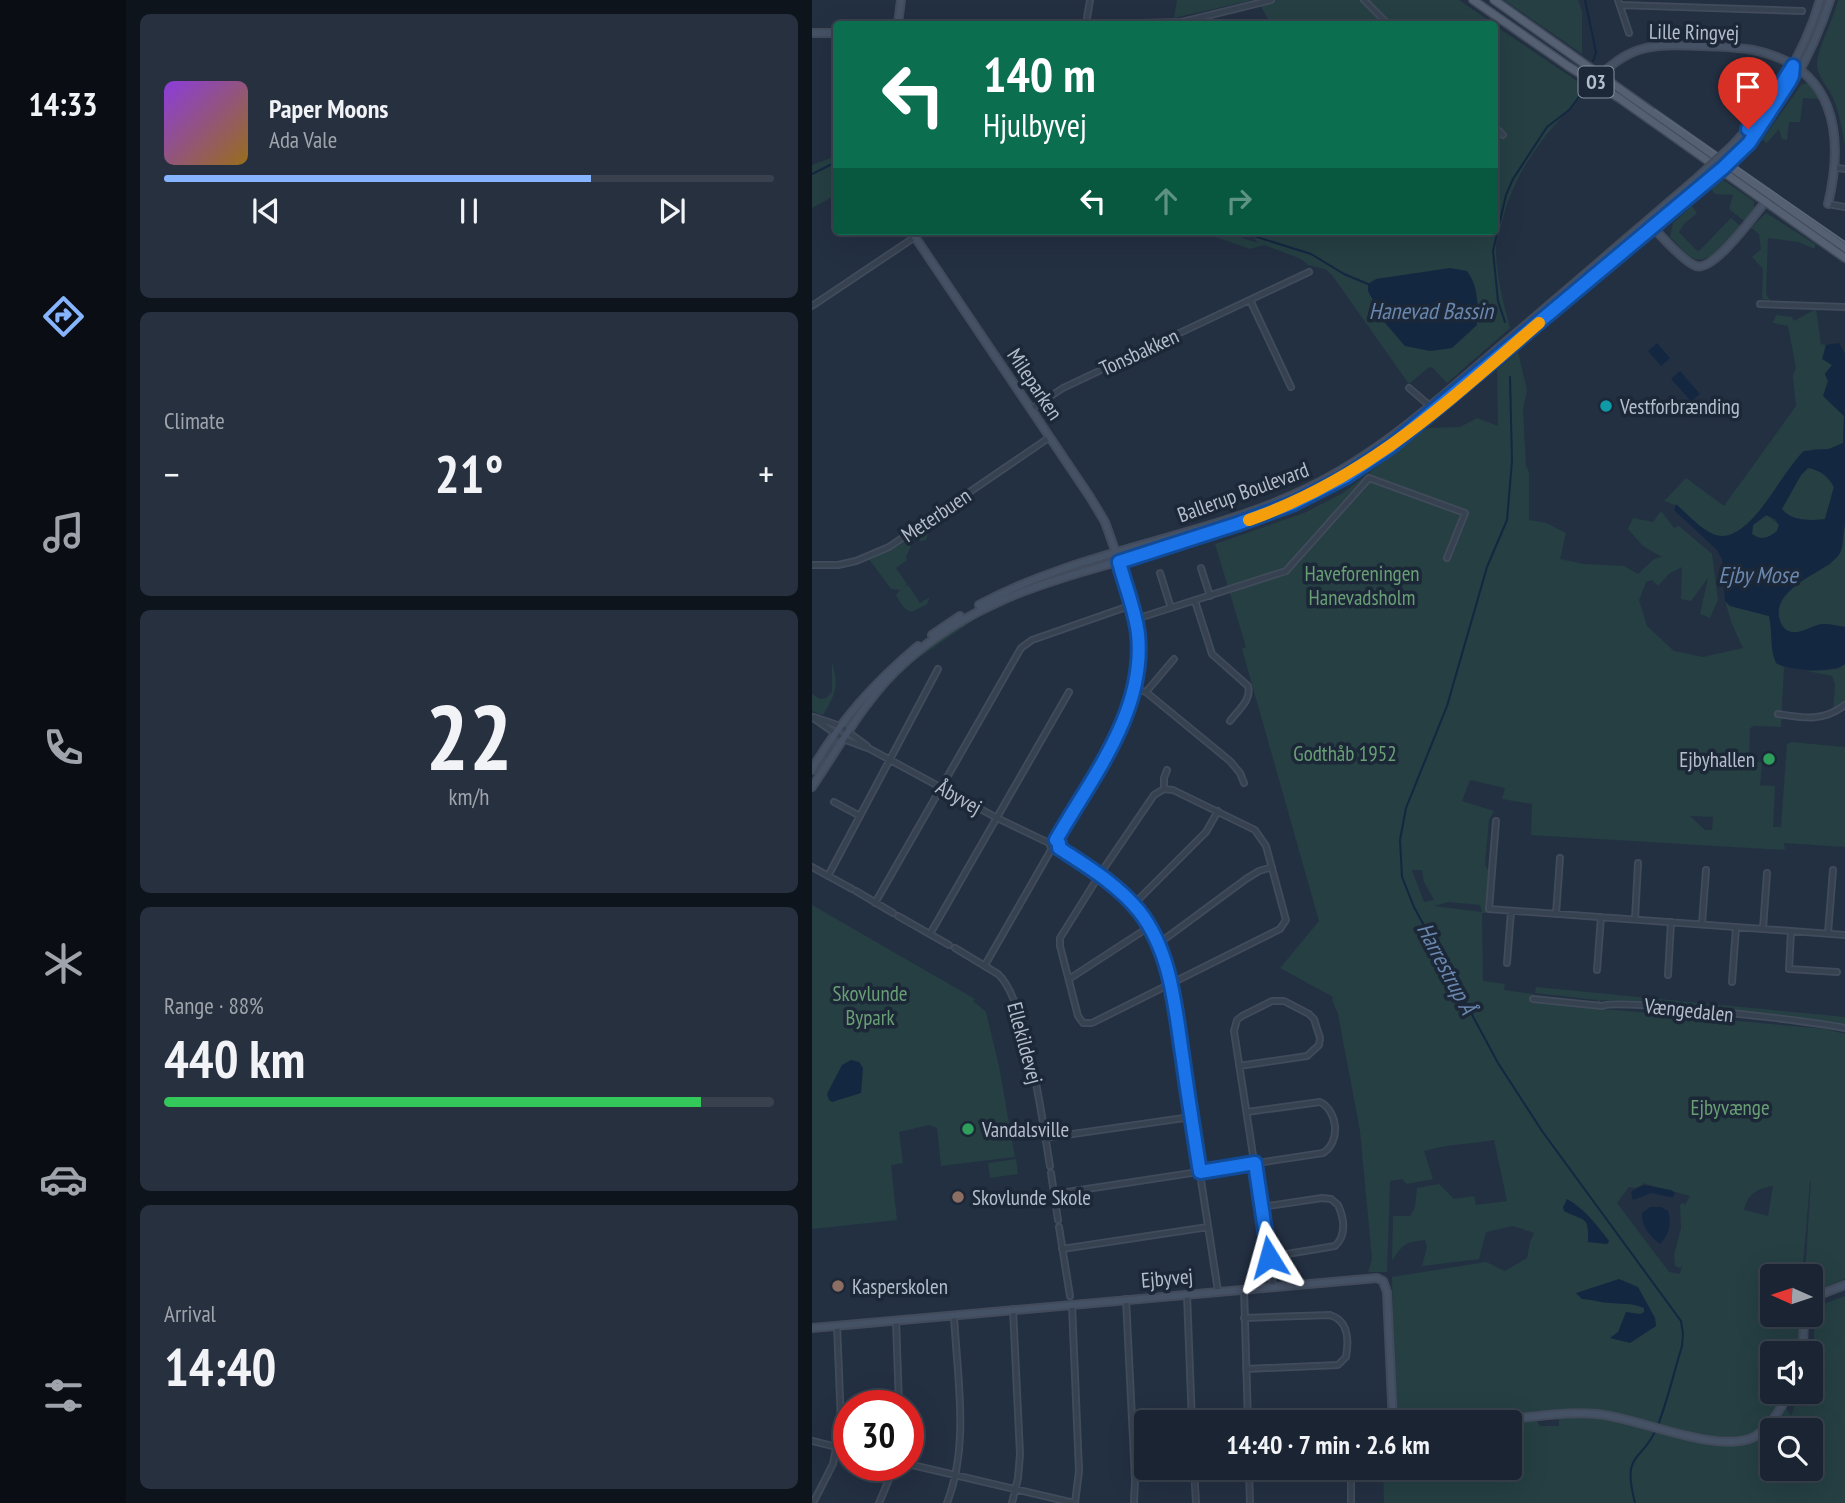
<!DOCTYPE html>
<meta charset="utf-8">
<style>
body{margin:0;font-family:"PT Sans Narrow",sans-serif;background:#27303e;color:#f1f3f6;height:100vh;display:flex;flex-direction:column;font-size:26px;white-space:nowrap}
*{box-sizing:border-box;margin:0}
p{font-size:23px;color:#9fa4ac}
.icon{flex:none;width:38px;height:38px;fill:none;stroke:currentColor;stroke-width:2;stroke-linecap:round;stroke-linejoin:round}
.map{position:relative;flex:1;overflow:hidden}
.sheet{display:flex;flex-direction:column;gap:14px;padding:14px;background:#0e141c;width:686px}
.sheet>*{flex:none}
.guide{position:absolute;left:21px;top:21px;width:665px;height:214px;border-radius:7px;box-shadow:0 7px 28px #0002,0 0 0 2px #38414d;background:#0b6e4f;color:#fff;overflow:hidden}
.needle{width:46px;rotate:273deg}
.tools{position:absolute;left:948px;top:1264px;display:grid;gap:14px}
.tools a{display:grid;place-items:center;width:63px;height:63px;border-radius:7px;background:#1a2432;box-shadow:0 7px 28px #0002,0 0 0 2px #38414d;font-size:35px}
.speed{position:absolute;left:21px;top:1390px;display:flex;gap:14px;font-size:35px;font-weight:700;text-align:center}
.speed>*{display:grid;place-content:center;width:91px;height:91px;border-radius:50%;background:#1a2432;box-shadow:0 7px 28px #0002,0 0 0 2px #38414d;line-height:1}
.speed .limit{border:10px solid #d22;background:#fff;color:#111}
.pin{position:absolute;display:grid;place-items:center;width:60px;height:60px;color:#fff;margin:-72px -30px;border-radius:50% 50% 50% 0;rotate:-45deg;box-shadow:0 0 7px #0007}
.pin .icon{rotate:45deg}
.me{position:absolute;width:77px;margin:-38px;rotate:352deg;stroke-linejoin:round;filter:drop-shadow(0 0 5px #0008)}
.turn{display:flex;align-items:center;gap:24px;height:147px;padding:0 35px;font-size:32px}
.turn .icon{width:91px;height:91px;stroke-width:2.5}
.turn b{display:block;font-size:49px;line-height:60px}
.lanes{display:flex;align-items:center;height:66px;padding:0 35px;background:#0003;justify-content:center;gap:35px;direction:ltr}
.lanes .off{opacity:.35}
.big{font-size:52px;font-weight:600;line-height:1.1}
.sheet .card{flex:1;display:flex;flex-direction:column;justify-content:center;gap:10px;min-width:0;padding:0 24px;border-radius:10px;background:#27303e}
.sheet .dial{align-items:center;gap:0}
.dial b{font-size:91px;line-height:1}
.song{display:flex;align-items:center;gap:21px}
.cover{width:84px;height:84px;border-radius:10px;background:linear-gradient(135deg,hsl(270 70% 55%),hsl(40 70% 35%))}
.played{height:7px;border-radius:4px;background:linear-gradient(90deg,#86b4ff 70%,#38414d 70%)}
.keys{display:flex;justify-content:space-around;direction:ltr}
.heat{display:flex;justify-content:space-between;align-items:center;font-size:38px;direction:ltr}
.charge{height:10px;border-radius:5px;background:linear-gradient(90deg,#34c759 88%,#38414d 0)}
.trip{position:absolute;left:322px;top:1410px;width:388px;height:70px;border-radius:7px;background:#1a2432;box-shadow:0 7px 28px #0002,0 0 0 2px #38414d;font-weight:600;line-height:70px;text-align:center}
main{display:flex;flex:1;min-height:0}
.tab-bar{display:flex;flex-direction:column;width:126px;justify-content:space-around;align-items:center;background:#0a0e14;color:#9fa4ac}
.tab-bar .icon{width:49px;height:49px}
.tab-bar .active{color:#86b4ff}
.tab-bar b{font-size:32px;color:#f1f3f6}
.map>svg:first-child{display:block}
.green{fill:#253f43;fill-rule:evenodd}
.water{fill:#142741;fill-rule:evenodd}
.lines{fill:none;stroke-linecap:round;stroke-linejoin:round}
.stream{stroke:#142741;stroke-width:2}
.street-casing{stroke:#414b5b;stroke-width:8}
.secondary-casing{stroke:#414b5b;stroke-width:10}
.primary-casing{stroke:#414b5b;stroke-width:10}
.street{stroke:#374251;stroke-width:4.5}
.secondary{stroke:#455165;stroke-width:6}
.primary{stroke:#556172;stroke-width:7}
.tram{stroke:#596679;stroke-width:2}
.secondary-bridge-casing{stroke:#414b5b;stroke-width:10;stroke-linecap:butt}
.secondary-bridge{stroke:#455165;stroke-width:6}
.route-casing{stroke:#114b97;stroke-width:18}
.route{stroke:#1a73e8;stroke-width:12}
.slow{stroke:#f59e0b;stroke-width:12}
.culture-dot{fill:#0f9aa8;stroke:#1c2737;stroke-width:2.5}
.leisure-dot{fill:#2e9e5b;stroke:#1c2737;stroke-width:2.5}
.education-dot{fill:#8d6e63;stroke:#1c2737;stroke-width:2.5}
.labels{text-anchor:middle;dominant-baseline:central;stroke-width:7;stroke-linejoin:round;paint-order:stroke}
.shield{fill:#1c2737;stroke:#86909f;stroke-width:2}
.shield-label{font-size:19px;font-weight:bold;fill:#b4bdcc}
.street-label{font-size:21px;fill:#b4bdcc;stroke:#1c2737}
.poi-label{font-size:21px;fill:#b4bdcc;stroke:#1c2737;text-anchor:start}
.park-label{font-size:21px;fill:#699f75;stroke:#1c2737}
.water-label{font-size:23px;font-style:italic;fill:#6a87ae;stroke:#1c2737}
</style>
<main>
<nav class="tab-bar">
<b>14:33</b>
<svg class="icon active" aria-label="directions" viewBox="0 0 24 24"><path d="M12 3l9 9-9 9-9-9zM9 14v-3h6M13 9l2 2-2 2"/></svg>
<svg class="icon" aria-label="music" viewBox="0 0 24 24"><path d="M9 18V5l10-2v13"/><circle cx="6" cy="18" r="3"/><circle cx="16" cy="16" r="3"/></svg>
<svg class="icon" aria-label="phone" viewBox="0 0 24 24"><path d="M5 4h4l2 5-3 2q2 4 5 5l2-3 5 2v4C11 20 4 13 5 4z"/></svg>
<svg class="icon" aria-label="climate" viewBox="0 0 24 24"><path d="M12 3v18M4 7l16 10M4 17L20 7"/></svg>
<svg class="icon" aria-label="car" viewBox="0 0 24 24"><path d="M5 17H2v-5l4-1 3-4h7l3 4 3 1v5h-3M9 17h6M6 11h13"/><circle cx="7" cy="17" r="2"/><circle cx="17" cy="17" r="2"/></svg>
<svg class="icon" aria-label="filters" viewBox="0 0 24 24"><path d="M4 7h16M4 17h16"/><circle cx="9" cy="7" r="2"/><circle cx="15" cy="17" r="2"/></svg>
</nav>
<section class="sheet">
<div class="card">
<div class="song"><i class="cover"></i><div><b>Paper Moons</b><p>Ada Vale</p></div></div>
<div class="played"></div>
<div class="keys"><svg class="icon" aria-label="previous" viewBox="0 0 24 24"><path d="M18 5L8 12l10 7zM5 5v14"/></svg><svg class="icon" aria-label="pause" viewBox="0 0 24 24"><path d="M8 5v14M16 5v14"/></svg><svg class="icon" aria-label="next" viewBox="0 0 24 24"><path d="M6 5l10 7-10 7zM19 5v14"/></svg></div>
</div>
<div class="card"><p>Climate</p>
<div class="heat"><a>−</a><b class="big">21°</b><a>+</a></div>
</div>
<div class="card dial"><b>22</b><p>km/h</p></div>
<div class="card"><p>Range · 88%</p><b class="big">440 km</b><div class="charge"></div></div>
<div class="card"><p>Arrival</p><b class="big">14:40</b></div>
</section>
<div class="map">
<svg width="1033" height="1503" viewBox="0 0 1033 1503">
<rect width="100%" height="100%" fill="#233042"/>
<path class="green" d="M365,0H441L362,18Z
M445,0H647L682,24H459Z
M692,0H766L770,11V54Z
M1026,0H1033V146C1030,130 1028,114 1021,98C1016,86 1005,77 1005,64C1006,47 1022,18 1026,0Z
M682,25L777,89C736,130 705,164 690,222C688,231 684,240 684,248C684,275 691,302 698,328L635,383L621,368L617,367L597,384L520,275L513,269L496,265L489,259L452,245L438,249L387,231H428L432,233L430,238L446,243L437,231H682Z
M995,83L1006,91L1021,121L1015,120L1012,105L1006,99L991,98L988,122H977L975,140L970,139L967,129L955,143L950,140L989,85Z
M24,156V195L0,208V165Z
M911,180L942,201V208L932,221L917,209L921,195L903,194L899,189Z
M880,206L885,213L872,224L867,232L884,250L887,251L919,218L928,226C917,237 897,269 879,257C871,252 865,243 858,237L861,223Z
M954,213L1003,244V249L986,242L956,238L954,294L958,300L950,299L951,269L940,257L949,249L947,234L939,228Z
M1004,309L1009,344L1014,345L1013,352L1020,365L1013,374L1016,381L1012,396L1032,416L1031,443C1026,445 1021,448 1015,449C1010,450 1004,448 999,450C966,465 945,541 907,536C885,532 874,506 852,501L874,478L912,506L984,406L981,376L984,368L976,326L961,323L964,315L980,317L982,321Z
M706,352L715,390L711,410L714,466L717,472V520L734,523L754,533L748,559L772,564L812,566L826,574L842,559L850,557L831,546L816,529L821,518L841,522L849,511L862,528L867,526L900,554L906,600L898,618L888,614L896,578L879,601L869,599L870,567L858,573L846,586L840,580L834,582L827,600L835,626L862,651L891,657L931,648L920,624L913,601L919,606L957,616C961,633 959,645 964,663L972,667L969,727L942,726L938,728L937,762H950L948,785L963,786L961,827H969L975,744L979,742L1033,747V847L972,843L973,850L719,835L720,804L690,799L693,788L658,780L650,801L682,811L677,820L673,865L677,871L674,913H670L671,981L693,984L692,990L721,994L727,1003L1014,1029L1033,1034V1279L999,1293V1276H993L999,1181H998L990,1276H961V1314H989L987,1353H961V1391H974C967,1405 955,1426 941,1434C909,1453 825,1415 788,1411C759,1408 731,1413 703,1421H725L728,1426H747V1419C760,1418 773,1416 785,1417C825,1420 911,1459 945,1439C957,1432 964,1417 973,1406L979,1416L988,1391H999L1003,1315L1006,1306L1033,1296V1503H572L571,1468H698V1423H583L580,1277L674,1262L693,1271L715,1258L718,1242L722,1233L701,1226L674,1232L667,1259L610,1266L615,1247L613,1240C593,1242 591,1244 580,1261L581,1216H598L603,1207L605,1188L627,1184L642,1199L662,1196L664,1205L695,1201L682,1140C659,1144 635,1144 612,1151L621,1179L595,1184L590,1179L578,1181L575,1272H556L560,1259L548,1131L526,1014L520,1000L521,997L468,968L507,921L430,649L434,647L403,544L492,513L531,493L615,428L648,427L665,418L686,426L685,370ZM878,816L901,817L900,830H893ZM600,870H610L612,882L622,900L612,902ZM636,902L668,905L670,912L622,906ZM830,1183L878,1196L873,1205L871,1203L868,1205L869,1228L862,1255L863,1266L868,1268L870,1266L868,1274L857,1272L805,1203L817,1187L823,1188L831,1185ZM961,1186L956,1216L932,1210C936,1193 945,1189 961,1186ZM961,1430H999V1468H961Z
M996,468C1007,469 1018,478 1022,487L1013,519C999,521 978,521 969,509L989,475Z
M955,515L967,525L965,531C957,538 949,541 940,534L941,525Z
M1033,525V627C1025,626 1014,622 1006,625C996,628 990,633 979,632C974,631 970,627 968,621C959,594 1000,574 1019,564Z
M110,531L116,534L114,540L108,541L105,538L101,542L94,557L95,560L84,568L95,584L92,587L96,585L108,603L118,597L115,604L100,612C92,610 88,603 84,595L88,590L79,589L57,559Z
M296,568L223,590L163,619L102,661L76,686L54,714C95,646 181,602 254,579C268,575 282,570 296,568Z
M20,662C27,688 24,693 11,715L0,711V694L8,699L14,698L20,692Z
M1033,664V703L1021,711L1023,684L1020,676L995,671L1026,669Z
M0,905L163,999L161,1001L174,1012L187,1066L203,1157L129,1166L125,1128L117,1125L87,1132L91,1163L79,1165L85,1220L0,1229Z
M724,987L1033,1017V1026L789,1000L788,1003H785V1000L723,993Z
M204,1159L206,1174L178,1178L176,1163Z"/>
<path class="water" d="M638,268L655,271C667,287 666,306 665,325L640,348L618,351L593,346L574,324L556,291V284L564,279Z
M845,343L858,358L849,366L836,351Z
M1027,343L1033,354V525C1030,535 1033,548 1026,556C1011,574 957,588 968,621C970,627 974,631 980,632C990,633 996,628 1006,625C1014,622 1025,626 1033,627V664C1020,674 978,671 964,663C957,647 961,632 957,616L918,606L913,601L910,559L905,550L862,510L864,504C874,513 885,525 897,532C934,555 969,471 992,451L1017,449L1031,443L1032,416L1011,396L1016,381L1013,374L1020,365L1010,359L1014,345ZM996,468C1007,469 1018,478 1022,487L1013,519C998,521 979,521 970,509L989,475ZM954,515L963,519L967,525L965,531C957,538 949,541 940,534L941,525Z
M868,371L888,394L879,401L859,379Z
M39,1060L47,1062L51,1068L49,1093L20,1102L17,1100L15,1094L30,1065Z
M831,1185L859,1190L863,1193L861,1197H857L839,1193L821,1200L819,1192Z
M755,1199C773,1209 784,1224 797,1241L795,1244L776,1242C777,1215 773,1222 752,1211L751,1207Z
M838,1207H849L856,1211C860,1224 857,1235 848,1244C838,1236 829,1226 830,1213Z
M807,1279L826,1287L843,1318L844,1326L818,1343L798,1338L806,1332L814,1312L828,1314L832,1312V1308C821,1303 809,1304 798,1303C788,1303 780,1299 770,1299L764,1293Z"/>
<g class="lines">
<path class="stream" d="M773,0L784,52L781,61
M0,174L24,162
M426,231L499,254L532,274L556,284
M693,322L686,301L681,251L694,195L701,179L735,127L757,110L773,89
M698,377L700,461L695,520L675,567L635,706L594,808L588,840L590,877L602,907L686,1063L730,1131L869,1321L871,1334L870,1346C862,1372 856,1399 846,1425C831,1464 809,1449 823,1503"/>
<defs>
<path id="street" d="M552,0L576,24
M806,0L817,33
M808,5L990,11
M274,24L278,0
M290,24L370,22L459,0
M682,126L691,135
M1026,168L1033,169
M1016,204L1033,207
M438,300L479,387
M948,304L1033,307
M0,306L103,237
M597,388L618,406
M219,409L251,388L497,272
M0,565H26L44,561L77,547L238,437
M389,568L398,596
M348,573L359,608
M383,601L400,654L436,686C440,700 426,710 418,721
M324,619L474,571L557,478L653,513L635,558
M323,689L334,692L418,761L428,773L432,783
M334,692L362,659
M966,714C992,718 1011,722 1033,705
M0,717L31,739L58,749L185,818L237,843
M2,717L28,726L55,746
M352,789L361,790L443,830L454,846L474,920L468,929L280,1023H271L266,1016L248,946V938L288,874L342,795Z
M352,789V778L355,770
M22,802L48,816
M684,821L677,909L1033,935
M244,840C280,778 334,711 326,634C323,609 313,586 307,562
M247,848L240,850L237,843L240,840L246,841L247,848C308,888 340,911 359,985L406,1291
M0,867L40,889
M16,876L126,669
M44,891L81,913
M63,903L209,648L220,640L320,605
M321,905L394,832L406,811
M744,914L748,858
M86,916L137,945
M823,919L826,863
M890,924L894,870
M951,929L955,873
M979,931L977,969L1025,972
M1016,933L1021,870
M118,934L257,692
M346,944L434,879L447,871L460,867
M143,948L186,974C215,1000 231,1125 238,1166
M695,963L699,911
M173,965L239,850
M785,970L789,917
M856,975L859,922
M257,979L337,927
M920,982L924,927
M721,999L790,1006C807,998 1003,1022 1033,1028
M427,1066L495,1056L507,1045L508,1038L502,1019L497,1014L472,1001H460L430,1016L425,1020L422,1031L461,1286
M233,1138L379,1117
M239,1173L246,1220
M242,1194L511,1153C529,1142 526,1111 508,1102L435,1112
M449,1207L510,1198L519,1199L526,1205C532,1218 535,1235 523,1246L457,1257
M247,1227L258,1296
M250,1249L396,1227
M432,1289L436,1423
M375,1294L380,1423
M314,1299L323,1479L322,1503
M260,1305L267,1471L263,1503
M432,1318L518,1315C537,1321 537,1340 534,1357L526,1365L434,1369
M84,1320L87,1405
M436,1419L520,1416L526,1417L534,1423
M0,1441L37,1450
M96,1464L262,1503
M382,1468L384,1503
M539,1468V1503
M437,1469L438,1503
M437,1470L492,1468
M1,1503L21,1464L29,1423L25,1325
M67,1503L83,1465
M135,1503C158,1444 145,1377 142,1315
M200,1503L206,1478L208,1454L201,1309"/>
<path id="secondary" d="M86,24L89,0
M0,33H24
M789,75C822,41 848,45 893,46C909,47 925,47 941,50C1022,66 1033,133 1016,204
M953,117L980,76L981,67
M921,145C961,102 992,56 1008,0
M929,152C971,104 998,61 1018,0
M840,226C849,236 872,262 884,266C902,272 942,215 954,201
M99,231L278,497L293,522L304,553
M167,605C270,549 391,539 496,488C564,455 619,406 676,357C746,298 815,238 885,178
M120,635L148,616
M0,770C27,721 63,682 106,646
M0,787C29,744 54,697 92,663C155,606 225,584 305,562C381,541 465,517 533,477C595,440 648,391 703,344C766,290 830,237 893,184
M999,1298L1033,1285
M0,1328L565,1278L571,1281L575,1292L581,1423
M991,1353L992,1314
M667,1423C706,1419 746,1411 785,1414C824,1417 906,1455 942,1437C957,1428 970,1407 978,1391"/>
<path id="primary" d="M661,0L756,66L807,98L1033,258
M682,0L1033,248"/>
</defs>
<use href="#street" class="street-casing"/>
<use href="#secondary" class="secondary-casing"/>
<use href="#primary" class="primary-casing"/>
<use href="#street" class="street"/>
<use href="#secondary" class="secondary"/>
<use href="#primary" class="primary"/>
<path class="tram" d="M843,110L1033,242"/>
<defs>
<path id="secondary-bridge" d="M885,178L921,145
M893,184L929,152"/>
</defs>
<use href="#secondary-bridge" class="secondary-bridge-casing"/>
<use href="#secondary-bridge" class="secondary-bridge"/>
</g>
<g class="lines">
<defs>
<path id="route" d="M457,1257L443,1163L388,1172C382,1134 376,1097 371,1060C363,1009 360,953 327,911C305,884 276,867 247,848V843L244,840C280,777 334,711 326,634C323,609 313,586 307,562L425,524L482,503L533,477L579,446L911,168L937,143L977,82L980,76L981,66L967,89L936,129"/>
</defs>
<use href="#route" class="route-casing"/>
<use href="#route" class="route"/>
<path class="slow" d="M437,520C557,477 633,404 727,323"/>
</g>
<circle class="culture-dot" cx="794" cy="406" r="7"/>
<g class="leisure-dot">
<circle cx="957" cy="759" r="7"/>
<circle cx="156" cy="1129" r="7"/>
</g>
<g class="education-dot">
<circle cx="146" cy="1197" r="7"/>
<circle cx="26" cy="1286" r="7"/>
</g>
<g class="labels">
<rect class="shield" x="766.5" y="66.5" width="35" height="31" rx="5"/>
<g class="shield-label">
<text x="784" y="82">O3</text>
</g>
<g class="street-label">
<text transform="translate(882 32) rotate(1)">Lille Ringvej</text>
<text transform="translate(327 352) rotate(-25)">Tonsbakken</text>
<text transform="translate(223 384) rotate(56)">Mileparken</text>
<text transform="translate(431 492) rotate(-20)">Ballerup Boulevard</text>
<text transform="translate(124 515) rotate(-34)">Meterbuen</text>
<text transform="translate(147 797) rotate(29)">Åbyvej</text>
<text transform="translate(877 1010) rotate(6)">Vængedalen</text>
<text transform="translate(213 1043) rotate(75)">Ellekildevej</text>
<text transform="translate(355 1278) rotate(-5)">Ejbyvej</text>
</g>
<g class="poi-label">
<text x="808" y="406">Vestforbrænding</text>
<text x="943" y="759" text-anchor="end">Ejbyhallen</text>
<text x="170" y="1129">Vandalsville</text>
<text x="160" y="1197">Skovlunde Skole</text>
<text x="40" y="1286">Kasperskolen</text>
</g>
<g class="park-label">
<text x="550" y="573">Haveforeningen<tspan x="550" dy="24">Hanevadsholm</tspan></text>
<text x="533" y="753">Godthåb 1952</text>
<text x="58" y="993">Skovlunde<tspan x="58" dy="24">Bypark</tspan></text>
<text x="918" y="1107">Ejbyvænge</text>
</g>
<g class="water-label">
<text x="619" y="310">Hanevad Bassin</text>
<text x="946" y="574">Ejby Mose</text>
<text transform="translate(635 968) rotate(62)">Harrestrup Å</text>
</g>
</g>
</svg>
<div class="tools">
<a><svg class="needle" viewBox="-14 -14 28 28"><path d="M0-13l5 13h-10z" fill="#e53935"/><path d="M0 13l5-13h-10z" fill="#9fa4ac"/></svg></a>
<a><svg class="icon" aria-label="sound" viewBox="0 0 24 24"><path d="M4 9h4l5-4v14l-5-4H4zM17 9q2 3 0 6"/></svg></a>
<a><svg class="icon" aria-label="search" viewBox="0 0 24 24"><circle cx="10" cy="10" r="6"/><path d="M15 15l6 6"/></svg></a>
</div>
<div class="speed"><div class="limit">30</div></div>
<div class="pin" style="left:936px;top:129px;background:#d93025"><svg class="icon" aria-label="arrive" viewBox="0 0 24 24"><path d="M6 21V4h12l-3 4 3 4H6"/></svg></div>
<svg class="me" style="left:457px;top:1257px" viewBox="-20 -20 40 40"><path d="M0-17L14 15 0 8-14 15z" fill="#1a73e8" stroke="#fff" stroke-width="4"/></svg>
<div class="trip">14:40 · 7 min · 2.6 km</div>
<div class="guide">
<div class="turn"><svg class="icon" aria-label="left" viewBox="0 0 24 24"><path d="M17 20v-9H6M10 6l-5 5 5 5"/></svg><div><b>140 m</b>Hjulbyvej</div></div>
<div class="lanes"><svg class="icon" aria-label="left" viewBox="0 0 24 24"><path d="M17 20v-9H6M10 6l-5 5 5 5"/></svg><svg class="icon off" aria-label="ahead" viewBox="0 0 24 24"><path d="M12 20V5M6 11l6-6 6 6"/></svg><svg class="icon off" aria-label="right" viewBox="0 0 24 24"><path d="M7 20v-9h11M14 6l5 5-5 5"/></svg></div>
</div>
</div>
</main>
